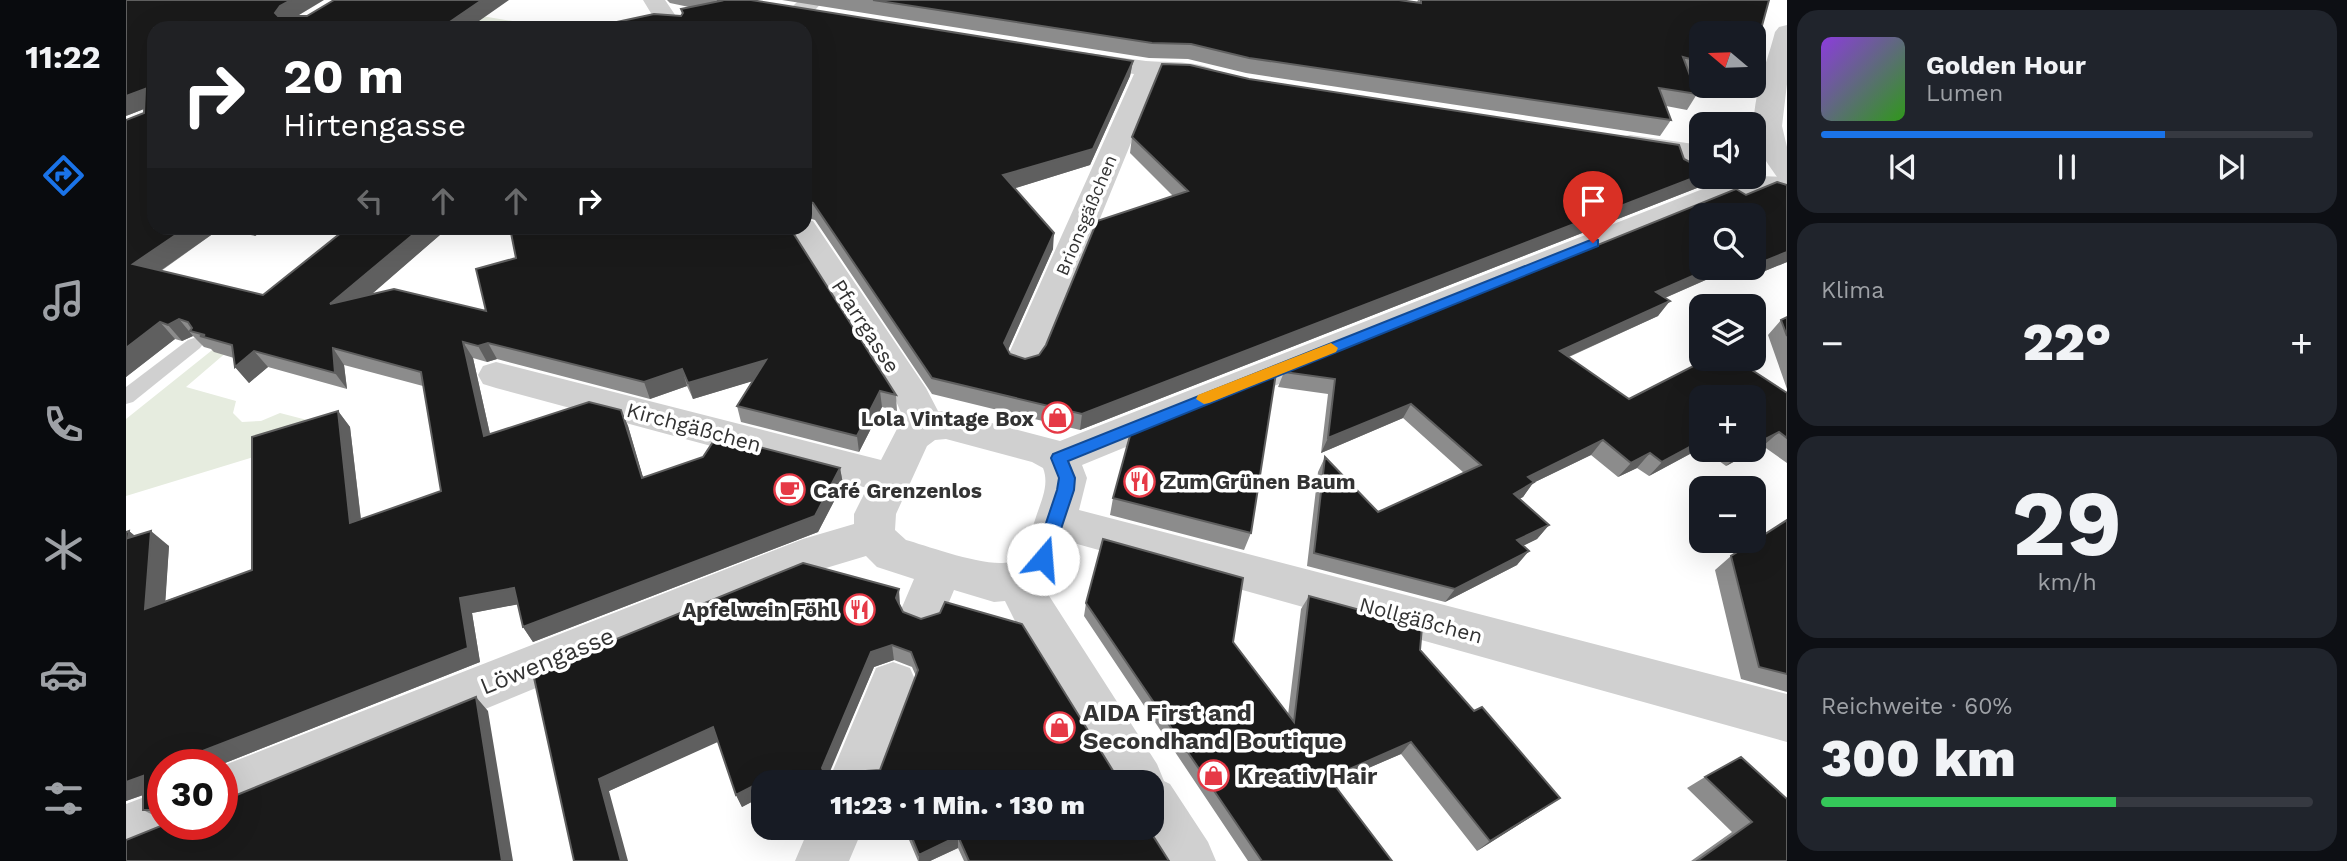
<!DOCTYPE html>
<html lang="de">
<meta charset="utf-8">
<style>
body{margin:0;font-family:"Work Sans",sans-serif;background:#20242c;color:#f1f3f6;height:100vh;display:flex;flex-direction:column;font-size:26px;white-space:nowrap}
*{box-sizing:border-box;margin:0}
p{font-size:23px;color:#9ea1a6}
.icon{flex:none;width:38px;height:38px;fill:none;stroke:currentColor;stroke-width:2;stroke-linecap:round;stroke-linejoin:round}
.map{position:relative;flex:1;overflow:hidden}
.sheet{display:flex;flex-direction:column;gap:10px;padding:10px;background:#0d0f14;width:560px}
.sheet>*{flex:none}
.banner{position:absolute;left:21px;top:21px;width:665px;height:214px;border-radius:21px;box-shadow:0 7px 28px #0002;background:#202124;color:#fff;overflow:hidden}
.needle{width:46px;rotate:289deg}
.controls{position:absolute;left:1563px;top:21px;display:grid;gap:14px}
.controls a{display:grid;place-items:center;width:77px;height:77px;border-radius:14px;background:#171b24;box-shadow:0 7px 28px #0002;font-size:35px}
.speed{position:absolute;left:21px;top:749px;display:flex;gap:14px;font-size:35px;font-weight:700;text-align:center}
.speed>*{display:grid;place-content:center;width:91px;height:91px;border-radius:50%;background:#171b24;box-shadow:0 7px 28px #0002;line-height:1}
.speed .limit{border:10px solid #d22;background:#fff;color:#111}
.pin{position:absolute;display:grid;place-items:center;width:60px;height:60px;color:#fff;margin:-72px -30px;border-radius:50% 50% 50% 0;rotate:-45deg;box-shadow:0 0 7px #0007}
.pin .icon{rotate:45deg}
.me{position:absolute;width:77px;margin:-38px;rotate:18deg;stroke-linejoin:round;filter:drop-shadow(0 0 5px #0008)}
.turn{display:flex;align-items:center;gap:24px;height:147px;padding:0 21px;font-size:32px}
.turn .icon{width:91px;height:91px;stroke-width:2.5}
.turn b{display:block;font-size:49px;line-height:60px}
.lanes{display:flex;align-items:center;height:66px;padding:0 21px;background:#0003;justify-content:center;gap:35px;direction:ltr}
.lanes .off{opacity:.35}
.big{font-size:52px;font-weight:800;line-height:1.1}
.sheet .card{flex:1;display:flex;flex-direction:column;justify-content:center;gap:10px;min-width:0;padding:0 24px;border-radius:21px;background:#20242c}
.sheet .dial{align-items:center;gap:0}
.dial b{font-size:91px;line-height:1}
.song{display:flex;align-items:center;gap:21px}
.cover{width:84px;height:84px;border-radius:10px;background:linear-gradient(135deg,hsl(270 70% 55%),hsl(110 70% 35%))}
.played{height:7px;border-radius:4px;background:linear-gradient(90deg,#1a73e8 70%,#363941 70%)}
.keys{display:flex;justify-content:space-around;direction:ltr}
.heat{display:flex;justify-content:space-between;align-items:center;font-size:38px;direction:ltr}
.charge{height:10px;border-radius:5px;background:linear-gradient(90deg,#34c759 60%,#363941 0)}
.trip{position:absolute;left:625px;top:770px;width:413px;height:70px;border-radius:21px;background:#171b24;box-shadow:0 7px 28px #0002;font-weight:800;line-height:70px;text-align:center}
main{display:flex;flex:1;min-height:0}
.dock{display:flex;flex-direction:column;width:126px;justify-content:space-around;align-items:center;background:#090b0e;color:#9ea1a6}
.dock .icon{width:49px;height:49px}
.dock .selected{color:#1a73e8}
.dock b{font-size:32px;color:#f1f3f6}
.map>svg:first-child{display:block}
.green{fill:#e6ecdf}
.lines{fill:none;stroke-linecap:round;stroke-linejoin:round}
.service{fill:#d0d0d0;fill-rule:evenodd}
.minor{fill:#d0d0d0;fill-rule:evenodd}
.tertiary{fill:#d0d0d0;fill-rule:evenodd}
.wall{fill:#8c8c8c;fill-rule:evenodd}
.shaded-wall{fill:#5f5f5f}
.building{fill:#1a1a1a;stroke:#5f5f5f;stroke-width:2}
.route{fill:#1a73e8;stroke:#114b97;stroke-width:2}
.slow{fill:#f59e0b}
.labels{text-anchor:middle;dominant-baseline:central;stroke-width:7;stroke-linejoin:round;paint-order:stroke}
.far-street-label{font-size:18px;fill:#333;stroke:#fff}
.street-label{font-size:21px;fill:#333;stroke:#fff}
.poi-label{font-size:21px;font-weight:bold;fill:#333;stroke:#fff;text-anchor:end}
.near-street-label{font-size:24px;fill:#333;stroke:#fff}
.near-poi-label{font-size:24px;font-weight:bold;fill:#333;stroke:#fff;text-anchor:start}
</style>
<main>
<nav class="dock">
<b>11:22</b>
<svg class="icon selected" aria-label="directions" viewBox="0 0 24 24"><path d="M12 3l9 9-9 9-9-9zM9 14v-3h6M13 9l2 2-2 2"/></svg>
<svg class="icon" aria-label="music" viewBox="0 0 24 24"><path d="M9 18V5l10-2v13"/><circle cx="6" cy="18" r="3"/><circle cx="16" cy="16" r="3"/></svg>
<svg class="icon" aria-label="phone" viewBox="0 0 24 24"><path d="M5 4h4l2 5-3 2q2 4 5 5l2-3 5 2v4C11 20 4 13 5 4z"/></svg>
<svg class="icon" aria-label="climate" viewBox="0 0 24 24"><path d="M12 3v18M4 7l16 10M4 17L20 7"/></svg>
<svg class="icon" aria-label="car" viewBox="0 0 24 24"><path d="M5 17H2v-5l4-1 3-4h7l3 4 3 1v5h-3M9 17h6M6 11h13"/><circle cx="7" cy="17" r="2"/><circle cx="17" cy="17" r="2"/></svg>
<svg class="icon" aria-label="filters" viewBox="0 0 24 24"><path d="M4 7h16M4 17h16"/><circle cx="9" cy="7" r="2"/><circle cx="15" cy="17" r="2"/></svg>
</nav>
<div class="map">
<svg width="1661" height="861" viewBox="0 0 1661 861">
<rect width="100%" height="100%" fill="#fff"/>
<path class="green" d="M296,6L428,28H297Z
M239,228L165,297L60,387L110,401L107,413L116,422L135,421L154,413L204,426L141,453L0,496V419Z"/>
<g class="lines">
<path class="service" d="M68,338L74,340L77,344L74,348L7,402L0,404V387L62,340Z"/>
<path class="minor" d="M517,0H539L558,28H534Z
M673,0H697C689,12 680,21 665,17L661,12Z
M955,52C977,55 998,58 1020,61C1041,63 1084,59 1098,78L1094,83L1085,86L1058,78L1032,77L916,360L911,369L898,373L885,369L880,360L1008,74L946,64L943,59L946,54Z
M1504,135L1575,145V163L1494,149L1490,143L1494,137Z
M1631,176L1661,177V195L1631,194L1608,197L956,465L961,478L953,510L1661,694V742L944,542L932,572L918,588L1031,764L1038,781L1044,784L1082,842L1090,861H1032L1012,828H1026V782H984L901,645L879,601L868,602L828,590L813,626L797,632L781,626L774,612L788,579L751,567L740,556L700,568L96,818V766L677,539L728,524V514L741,488L370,388L357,384L352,375L357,366L370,362L755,460L772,427L779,422L770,401L660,228H679V219L687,221L800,388L812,411H820L934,441L1592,183ZM820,439L906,462L917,468C924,486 914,503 909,520C904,533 902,550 890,559C873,573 802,546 780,540L769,530L770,514L801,446L809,440Z
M767,662L784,668L791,684L754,782H702L750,668Z
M37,790V824H60L56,835L0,858V804Z
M683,828H737L723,861H669Z"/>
<path class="tertiary" d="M1661,25V84L1656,126L1661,147V180L1651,177C1643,165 1633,153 1630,139C1622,106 1641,64 1649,32L1653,27Z"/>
</g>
<path class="wall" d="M198,0L171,16L28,228H141L129,236L95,228L35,271L137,295L219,229L213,228H322L245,294L360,311L350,269L770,395L771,411L756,407L733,452L615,422L611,406L626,381L567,399L561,386L524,399L371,359L361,362L347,358L364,434L495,410L502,426L517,478L714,468L717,484L692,532L407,642L397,627L392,604L346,613L354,662L94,765H37V820L17,810V795L0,801V532L3,531L9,536L43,546L39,601L126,570L212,411L224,427L235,519L315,491L297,386L218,365L221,389L142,367L123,383L109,367L108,358L88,352L85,349L78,347L67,336L56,341L49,339L0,377V120L18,113V109L0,116Z
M541,0H625L1007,61L1004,76L964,165L889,188L927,249L882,350L884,354L899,359L913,355L1047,196L1004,153L1006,137L1123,79L1558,159L1571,188L954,430L806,394L689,220L679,217V28H478L477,25L555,16L556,14L555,9L563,7L544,3Z
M656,0H1273L1291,2L1292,0H1643L1575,33V80L1565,77L1571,94L1561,110L1540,106L1545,120L1534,136L1120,73L1062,59L1023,58Z
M1599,86H1614L1612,89Z
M1610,189L1661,262L1617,280L1591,275L1539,298L1532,316L1443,357L1503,399L1661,393V463L1637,446L1600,466L1578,450H1628L1575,397V448L1523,476L1511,468L1492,477L1465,455L1407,483L1397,497L1393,499L1423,525L1411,539L1397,546L1391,565L1319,602L1181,566L1192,472L1199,457L1252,512L1338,473L1277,418L1195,453L1202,394L1152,387L1158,372ZM1628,215V268H1575Z
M1661,317V389L1642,335L1655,320Z
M987,498L1125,533L1118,550L984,515Z
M1661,520V692L1615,679L1589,570L1605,556Z
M1183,596L1294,650L1419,808L1351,851L1275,754L1207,783L1266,861H1122L958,616L960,603L1107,642L1162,715L1175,609Z
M774,605L777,612L994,782H728L725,772L754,770L790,676L786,667L768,660L748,667L703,772L637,782V798L635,797L616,807L610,795L592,741L483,791L407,673Z
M1579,777L1661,799V861H1565L1606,832L1561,788Z
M778,828H1022L1043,861H838L832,848L804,861H792Z"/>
<path class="shaded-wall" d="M165,0H198L163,21L158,28L149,13L154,6Z
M356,0H383L343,28H315Z
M1007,61L1004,76L964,165L877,192V175Z
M19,89L28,105L0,116V96Z
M1575,175V177H1580L1571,188L954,430L956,414Z
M60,228H95L21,280L7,264Z
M122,228H141L129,236Z
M295,228H322L215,321L204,304Z
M928,233L927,249L878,359V343Z
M1661,252V262L1617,280L1629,265Z
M1585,268H1597L1591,275L1518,307L1530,292Z
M1544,301L1532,316L1424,365L1434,351Z
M53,319L67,336L56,341L42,325Z
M34,322L49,339L0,377V348Z
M337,342L347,358L368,452L358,436Z
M362,343L371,359L361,362L352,346Z
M207,348L218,365L221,389L209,373Z
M128,351L142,367L123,383L109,367Z
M640,360L644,376L567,399L562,383Z
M556,369L561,386L524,399L518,382Z
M754,391L756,407L733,452L731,436Z
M1285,404L1277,418L1195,453L1202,438Z
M495,410L502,426L522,494L516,478Z
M212,411L224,427L237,538L224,523Z
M1653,432L1637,446L1600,466L1615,452L1618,450H1628V445Z
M1477,440L1465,455L1407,483L1397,497L1377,508L1402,477Z
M1575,441V448L1523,476L1536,462Z
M1524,453L1511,468L1492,477L1505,463Z
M714,468L717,484L692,532L407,642L397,627Z
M1423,525L1411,539L1380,554L1391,540Z
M3,531L21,546L2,538Z
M25,531L43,546L38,623L19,609Z
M1403,551L1391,565L1319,602L1329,589Z
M388,588L399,603L346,613L354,662L94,765H74V752L334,598Z
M773,589L774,605L770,598Z
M766,645L768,660L748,667L700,781L696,768L745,652Z
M350,697L362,711L387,861H376Z
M587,727L594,741L483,791L502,861H495L473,779Z
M1285,742L1275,754L1194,789L1203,778Z
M709,772L712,782H704Z
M17,776L37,788L0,801V782Z
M629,785L635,797L616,807L610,795Z
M1434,798L1419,808L1351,851L1364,841Z
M832,836V848L804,861H793V855Z"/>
<path class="building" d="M0,0H165L154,6L149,13L152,16H181L208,0H356L315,28H28V228H60L7,264L137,295L221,228H295L204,304L268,289L360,311L350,269L390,258L384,228H664L770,395L754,391L731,436L611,406L640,360L562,383L556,369L518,382L362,343L352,346L337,342L358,436L463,402L495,410L516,478L577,457L591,436L714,468L689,516L397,627L388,588L334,598L342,648L74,752V765H37V810H17V776L0,782V532L3,531L2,538L25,531L19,609L126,570V437L212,411L224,523L315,491L295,372L207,348L209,373L128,351L109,367L106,345L74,336L79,335L64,331L66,328L62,322L53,319L42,325L34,322L0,348V120L18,113L19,89L0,96Z
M591,0H625L1007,61L967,149L877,175L928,233L878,343L884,354L899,359L913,355L920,345L971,221L1062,191L1006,137L1036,64L1064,65L1123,79L1553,145L1558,159L1575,168V175L956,414L806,378L687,203L679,201V28H479L477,25L528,14L555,16L557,13L555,9L594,1Z
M747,0H1273L1295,3V0H1643L1628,55V33H1575V62L1557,57L1571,94L1533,88L1545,120L1123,58L1065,44L1026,43Z
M1651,182L1661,185V252L1629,265L1628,264V215H1575V268H1585L1530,292L1544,301L1434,351L1503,399L1581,359H1609L1661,393V438L1653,432L1628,445V397H1575V441L1536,462L1524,453L1505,463L1477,440L1402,477L1408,482L1388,494L1423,525L1391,540L1403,551L1329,589L1188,553L1199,457L1252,512L1355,465L1285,404L1202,438L1209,379L1158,372L1610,189L1620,195Z
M1661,317V336L1655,320Z
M1150,373L1125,533L987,498L1005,432Z
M1661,520V674L1633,667L1605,556Z
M977,539L1117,578L1107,642L1168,722L1183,596L1296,627L1294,650L1348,711L1356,707L1434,798L1364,841L1285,742L1203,778L1266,861H1136L960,603Z
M677,563L773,589L770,598L777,612L795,619L814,613L819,602L896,624L994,782H754L725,772L754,770L792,670L785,652L766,645L745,652L696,768L698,772H709L704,782H637V788L629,785L610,795L587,727L473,779L495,861H448L407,673Z
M350,697L376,861H0V840L35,826L37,823V824H96V801Z
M1615,757L1661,799V861H1571L1626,822L1579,777Z
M782,828H1022L1043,861H843L832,836L793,855Z"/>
<path class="route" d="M1467,239L1472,240V246L942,461L949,478L948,490L923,565L917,567L911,565L908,559L931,490L933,478L925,458L927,454Z"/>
<path class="slow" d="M1205,343L1212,348L1210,352L1083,403L1078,404L1070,399L1072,395Z"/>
<defs>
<symbol id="shop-ring" viewBox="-11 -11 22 22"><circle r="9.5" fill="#fff" stroke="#e63946" stroke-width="1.5"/><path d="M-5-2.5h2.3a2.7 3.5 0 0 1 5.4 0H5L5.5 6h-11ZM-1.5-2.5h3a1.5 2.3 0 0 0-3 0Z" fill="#e63946"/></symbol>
<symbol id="restaurant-ring" viewBox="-11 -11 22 22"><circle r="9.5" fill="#fff" stroke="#e63946" stroke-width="1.5"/><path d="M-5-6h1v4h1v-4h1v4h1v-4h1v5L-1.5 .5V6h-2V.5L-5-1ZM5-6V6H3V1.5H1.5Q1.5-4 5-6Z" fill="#e63946"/></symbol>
<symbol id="cafe-ring" viewBox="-11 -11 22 22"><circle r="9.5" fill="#fff" stroke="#e63946" stroke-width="1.5"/><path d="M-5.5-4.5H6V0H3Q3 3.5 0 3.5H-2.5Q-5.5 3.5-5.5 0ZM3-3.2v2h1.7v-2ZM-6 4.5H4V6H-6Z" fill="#e63946"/></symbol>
</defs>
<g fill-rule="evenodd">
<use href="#shop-ring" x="914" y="400" width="35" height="35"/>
<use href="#restaurant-ring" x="996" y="464" width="35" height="35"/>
<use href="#cafe-ring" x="646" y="472" width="35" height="35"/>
<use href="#restaurant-ring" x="716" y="592" width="35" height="35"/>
<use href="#shop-ring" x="916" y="710" width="35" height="35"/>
<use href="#shop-ring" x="1070" y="758" width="35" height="35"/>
</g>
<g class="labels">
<g class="far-street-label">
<text transform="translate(960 215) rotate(-67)">Brionsgäßchen</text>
</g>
<g class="street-label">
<text transform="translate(740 326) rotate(57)">Pfarrgasse</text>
<text transform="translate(568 427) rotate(15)">Kirchgäßchen</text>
<text transform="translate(1295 620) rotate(15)">Nollgäßchen</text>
</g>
<g class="poi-label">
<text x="908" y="418">Lola Vintage Box</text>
<text x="1037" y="481" text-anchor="start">Zum Grünen Baum</text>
<text x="687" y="490" text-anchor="start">Café Grenzenlos</text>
<text x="711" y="609">Apfelwein Föhl</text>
</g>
<g class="near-street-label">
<text transform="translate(421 661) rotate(-22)">Löwengasse</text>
</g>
<g class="near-poi-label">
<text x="957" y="713">AIDA First and<tspan x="957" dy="28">Secondhand Boutique</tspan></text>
<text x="1111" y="776">Kreativ Hair</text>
</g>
</g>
</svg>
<div class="controls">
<a><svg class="needle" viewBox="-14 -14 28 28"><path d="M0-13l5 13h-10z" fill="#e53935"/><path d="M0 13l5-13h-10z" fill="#9ea1a6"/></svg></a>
<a><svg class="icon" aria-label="sound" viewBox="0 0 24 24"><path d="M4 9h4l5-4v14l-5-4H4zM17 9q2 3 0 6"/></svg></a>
<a><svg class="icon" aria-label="search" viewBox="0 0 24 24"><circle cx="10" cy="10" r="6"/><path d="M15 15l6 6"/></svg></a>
<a><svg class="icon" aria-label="layers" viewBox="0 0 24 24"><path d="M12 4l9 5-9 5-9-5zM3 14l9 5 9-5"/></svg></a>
<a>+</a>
<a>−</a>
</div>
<div class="speed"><div class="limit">30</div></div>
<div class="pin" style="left:1467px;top:243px;background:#d93025"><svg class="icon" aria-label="arrive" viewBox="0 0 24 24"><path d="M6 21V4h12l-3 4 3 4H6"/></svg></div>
<svg class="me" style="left:917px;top:559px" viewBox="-20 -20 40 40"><circle r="19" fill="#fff"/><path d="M0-13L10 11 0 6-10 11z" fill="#1a73e8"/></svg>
<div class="trip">11:23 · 1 Min. · 130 m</div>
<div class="banner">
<div class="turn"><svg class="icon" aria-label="right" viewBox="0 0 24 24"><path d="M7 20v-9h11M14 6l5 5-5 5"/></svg><div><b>20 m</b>Hirtengasse</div></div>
<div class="lanes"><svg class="icon off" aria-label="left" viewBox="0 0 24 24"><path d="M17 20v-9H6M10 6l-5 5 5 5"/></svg><svg class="icon off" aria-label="ahead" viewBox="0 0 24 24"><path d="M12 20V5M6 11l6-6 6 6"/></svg><svg class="icon off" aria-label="ahead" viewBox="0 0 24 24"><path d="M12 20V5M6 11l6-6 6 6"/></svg><svg class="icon" aria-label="right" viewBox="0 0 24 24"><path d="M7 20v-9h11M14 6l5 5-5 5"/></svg></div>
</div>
</div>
<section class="sheet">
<div class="card">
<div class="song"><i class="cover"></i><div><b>Golden Hour</b><p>Lumen</p></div></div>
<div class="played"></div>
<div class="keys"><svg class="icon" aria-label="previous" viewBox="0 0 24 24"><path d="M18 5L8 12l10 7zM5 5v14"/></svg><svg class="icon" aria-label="pause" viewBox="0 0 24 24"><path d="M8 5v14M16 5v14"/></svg><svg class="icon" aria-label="next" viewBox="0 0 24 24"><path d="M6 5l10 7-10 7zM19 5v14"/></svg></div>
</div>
<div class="card"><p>Klima</p>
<div class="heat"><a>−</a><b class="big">22°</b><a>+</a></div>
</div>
<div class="card dial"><b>29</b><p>km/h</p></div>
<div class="card"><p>Reichweite · 60%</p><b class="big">300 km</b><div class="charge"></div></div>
</section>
</main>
